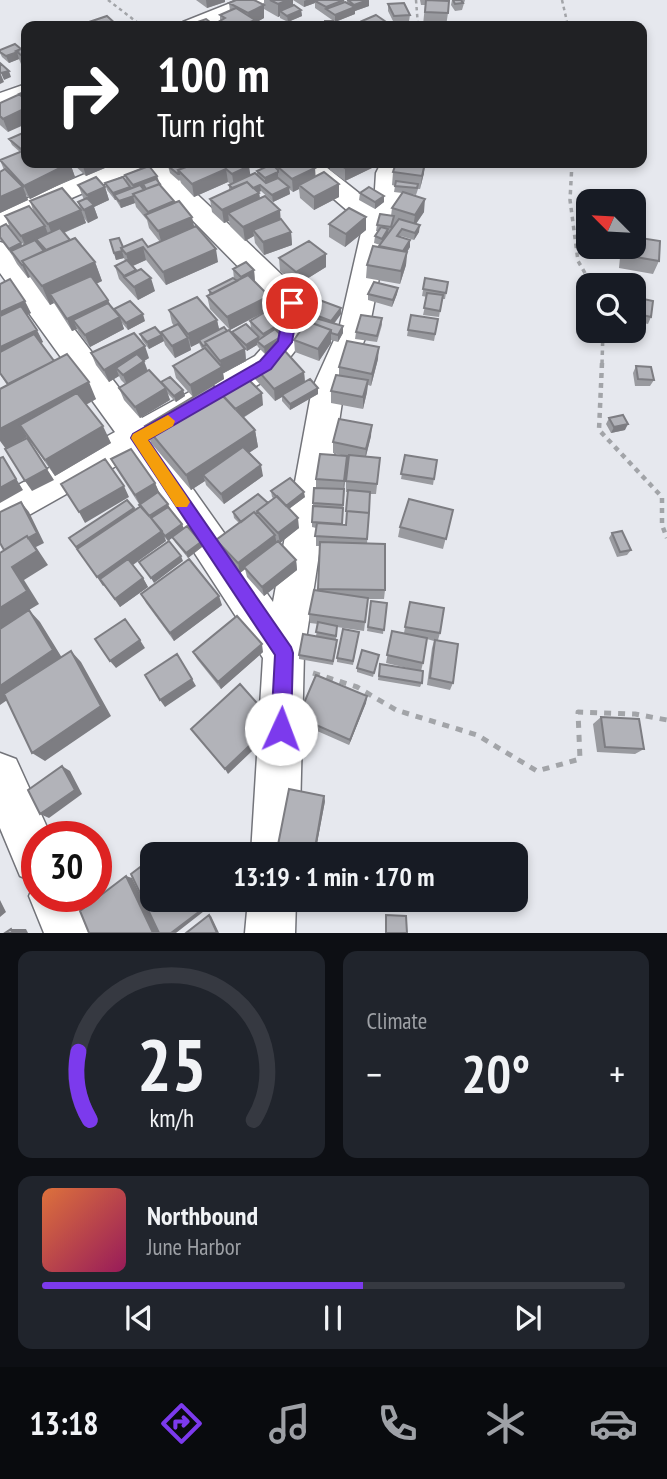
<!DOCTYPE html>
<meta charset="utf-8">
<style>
body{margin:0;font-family:"PT Sans Narrow",sans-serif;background:#20242c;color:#f1f3f6;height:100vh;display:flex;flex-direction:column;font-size:26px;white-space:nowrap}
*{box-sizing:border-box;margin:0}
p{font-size:23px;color:#9ea1a6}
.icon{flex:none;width:38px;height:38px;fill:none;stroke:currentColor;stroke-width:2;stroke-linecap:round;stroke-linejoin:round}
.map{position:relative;height:933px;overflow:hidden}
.side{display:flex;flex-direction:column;gap:18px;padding:18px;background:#0d0f14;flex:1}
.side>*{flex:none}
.hud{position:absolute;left:21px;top:21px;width:626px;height:147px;border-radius:14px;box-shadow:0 4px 10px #0003;background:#202124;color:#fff;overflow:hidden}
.needle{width:46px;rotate:294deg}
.fabs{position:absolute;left:576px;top:189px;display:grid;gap:14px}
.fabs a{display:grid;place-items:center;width:70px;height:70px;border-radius:14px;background:#171b24;box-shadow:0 4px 10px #0003;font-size:35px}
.speed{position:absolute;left:21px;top:821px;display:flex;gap:14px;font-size:35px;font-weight:700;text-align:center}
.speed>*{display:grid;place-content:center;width:91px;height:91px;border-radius:50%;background:#171b24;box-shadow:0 4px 10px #0003;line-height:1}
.speed .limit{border:10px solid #d22;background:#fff;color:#111}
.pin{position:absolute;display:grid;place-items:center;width:60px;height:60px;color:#fff;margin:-30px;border:4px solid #fff;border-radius:50%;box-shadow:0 2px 7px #0007}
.me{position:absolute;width:77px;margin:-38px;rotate:2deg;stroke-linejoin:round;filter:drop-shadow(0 0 5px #0008)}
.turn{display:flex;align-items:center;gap:24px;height:147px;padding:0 21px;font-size:32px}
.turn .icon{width:91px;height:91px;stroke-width:2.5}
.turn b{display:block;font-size:49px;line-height:60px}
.big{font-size:52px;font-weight:700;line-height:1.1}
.side .card{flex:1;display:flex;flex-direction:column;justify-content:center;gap:10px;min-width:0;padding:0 24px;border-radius:14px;background:#20242c}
.side .dial{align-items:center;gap:0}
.dial svg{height:182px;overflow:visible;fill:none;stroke:#363941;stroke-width:7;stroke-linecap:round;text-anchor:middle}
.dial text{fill:#f1f3f6;stroke:none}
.song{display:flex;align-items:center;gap:21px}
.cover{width:84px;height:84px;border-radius:10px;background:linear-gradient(135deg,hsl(20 70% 55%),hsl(330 70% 35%))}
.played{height:7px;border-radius:4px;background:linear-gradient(90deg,#7c3aed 55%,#363941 55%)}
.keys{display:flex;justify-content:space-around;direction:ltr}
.heat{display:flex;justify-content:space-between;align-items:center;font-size:38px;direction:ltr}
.side .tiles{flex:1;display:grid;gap:18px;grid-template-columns:1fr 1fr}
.card:last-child{grid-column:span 2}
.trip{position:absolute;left:140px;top:842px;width:388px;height:70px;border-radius:14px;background:#171b24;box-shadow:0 4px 10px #0003;font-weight:700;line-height:70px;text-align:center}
.tab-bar{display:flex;height:112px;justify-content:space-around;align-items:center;background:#090b0e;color:#9ea1a6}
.tab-bar .icon{width:49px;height:49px}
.tab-bar .current{color:#7c3aed}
.tab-bar b{font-size:32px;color:#f1f3f6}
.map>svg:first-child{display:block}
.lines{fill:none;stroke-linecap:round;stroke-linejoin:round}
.minor-casing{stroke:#73747a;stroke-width:3}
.path-far3{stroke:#a2a4a8;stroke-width:2.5;stroke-dasharray:3.5 3.5;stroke-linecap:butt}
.path-far2{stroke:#a2a4a8;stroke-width:3.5;stroke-dasharray:4.5 4.5;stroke-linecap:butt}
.path-far1{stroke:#a2a4a8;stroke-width:4.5;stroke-dasharray:5 5;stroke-linecap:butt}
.path{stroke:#a2a4a8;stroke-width:5;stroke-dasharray:7 7;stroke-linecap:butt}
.minor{fill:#fff;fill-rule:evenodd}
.wall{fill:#999a9f}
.shaded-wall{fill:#7d7d82}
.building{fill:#b2b3b9;stroke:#7d7d82;stroke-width:2}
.route{fill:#7c3aed;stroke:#51269a;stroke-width:2}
.slow{fill:#f59e0b}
</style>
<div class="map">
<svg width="667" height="933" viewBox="0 0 667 933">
<rect width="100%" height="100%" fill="#e6e8ee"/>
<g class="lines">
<defs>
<path id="minor" d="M238,0H266L263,4L208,26H179L183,22Z
M26,84V99L0,108V93Z
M111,163H164L303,295L307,303L301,343L277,374L159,441L273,602L312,389L339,329L363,224L292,163H321L374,205L376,173L381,163H407L402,173L403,203L390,222L369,329L344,389L304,653L299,854H251L263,658L132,457L13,524L0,529V495L115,432L0,273V242L10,245L142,418L255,356L270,339L277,306L141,168L0,229V210Z
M0,753L16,759L51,836H37V896H78L94,933H44L29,896L35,882L20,876L0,828Z
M248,900H296L295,933H245Z"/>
</defs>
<use href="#minor" class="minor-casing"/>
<path class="path-far3" d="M108,0L142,26
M416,0L418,26
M562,0L568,26"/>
<path class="path-far2" d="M572,163L570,200L578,261L592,285
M602,364L603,331"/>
<path class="path-far1" d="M602,363L599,430L662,497V525L667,538"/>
<path class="path" d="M313,673L357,687L396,710L477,735L537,771L580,759L578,712L635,714L667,720"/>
<use href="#minor" class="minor"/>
</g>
<path class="wall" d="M196,0H225V2L207,8Z
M264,0H344V2L347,3V0H369V6L355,11V14L335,22L315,8V3L304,7L293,0V6L301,10L302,16L288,22L280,18V16L278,17L264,9Z
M420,0H441L448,13L446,26L423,25L425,5H421Z
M452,0H465L462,10L455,11L451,5Z
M229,3L264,5V18L255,23V26H220V15L230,11Z
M388,4L410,15L409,21L394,23L388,11Z
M26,47V68L21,64L19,59L9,63L2,57L0,53V50L21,49Z
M0,103L8,132L0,125Z
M25,132L26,163H70L75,177L30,199L25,194L28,200L0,213V172L4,170L0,160L20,152L12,145L9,139Z
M72,163H111L112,165L86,176Z
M175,163H245L250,175H257V171L278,170V167L315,168V177L339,184V197L314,210L300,198L299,189L293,192L289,189L290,194L273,202L261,191L259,192L260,198L291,232L292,245L264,255L255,243L254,236L245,241L230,226L229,221L224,223L212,212L210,199L229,190V185L230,184L228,182L194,197L181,183L180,180L179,181L170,173L168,166Z
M321,163H374V167L345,181L330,170V167L328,168Z
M393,172L424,173L420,189H418L416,195L411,194L424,212L416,224L419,232L414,240L401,236L400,237L410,247L407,252L406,265L400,284L366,278L367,265L380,245L374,243L375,236L378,231H376L377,225L391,216L392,208L402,193L394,192L395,186L392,185Z
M125,175L157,176L161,186L174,201L175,203L194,227L218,262L166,285L146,260L133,266L155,291L138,300L119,279L115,266L125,261L124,258L116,260L110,240L123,247H148L160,242L149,228L147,220L136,207L135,203L121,208L116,200H115L107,190L105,183L130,187L132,189L126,182Z
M78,185L105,187L109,200L94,207L98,218L88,223L84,218L86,223L64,233L95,262L102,281L96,284L108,300L111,306L114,310L145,321L128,330L122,323L124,329L90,347L79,333L77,329L72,331L54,303L50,305L30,277L28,278L17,264L12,255L0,239V227L21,243L22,246L24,245L11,230L5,216L34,213L30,201L80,208L78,202L84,200Z
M360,193L384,202L375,209L359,200Z
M329,224L366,230L345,247L329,237Z
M621,247H634L659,261L653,274L619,268Z
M326,254V267L297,285L280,271L279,258Z
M233,269L254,270L255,282L269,296L270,309L230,330L210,309L207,296L209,295V290L234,279Z
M425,278L446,293L445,299H442L439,317L423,315L427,297L422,296Z
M0,284L31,313L27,315L43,342L41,343L54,361L96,399L86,405L111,443L55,476L27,437L6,449L7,385L0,374Z
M398,288L397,294L392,307L368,300V294Z
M634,297L651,317L648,324L634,321Z
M169,310L217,320L219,330L227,331L233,334L232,332L259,337V339L261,338L251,328L250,321L283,322L284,328L278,332L282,336L283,343L265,354L258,347L257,345L247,351L245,349L246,361L223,373L224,379L213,386L219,392L263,405L243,418L255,430L258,447L249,453L263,476L224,504L206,485L205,481L191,490L151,443L145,426L193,397L176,378L173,366L202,349L199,343L191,347L190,345L191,350L175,358L165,345L161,332L174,326L172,323Z
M305,311L341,314L334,324L343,333L338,342L331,340V343L319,361L295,352L294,340L311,320L305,317Z
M382,318V325L377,342L355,339L356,332Z
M438,319L434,341L407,336L408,330Z
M140,334L162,335L164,341L149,349L142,340Z
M91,353L149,358L144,361L148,371L162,384L183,390L185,396L176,402L167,393L170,400L140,418L124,400L119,388L125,384L121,380L119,376L109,382L96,365Z
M378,359L371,386L368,385L367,392L363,409L331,403V391L339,375V367Z
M254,366L304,372L305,382L318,388V394L290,410L282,401V397L275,401L255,379Z
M636,366L654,380L650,386H635L633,373Z
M609,418L625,430L611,433L606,424Z
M371,436L366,456L380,458L376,494H370L367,544L385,590L384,599H368L364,631L337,627L336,640H337V644L333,665L299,659V655L316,636L318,624L310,623L309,614L318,591L320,546H316V528L312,527V522L313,503L316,488V479L347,456L342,525H346L348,492H346V481L349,457L333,453V442Z
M405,455L437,460L433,485L401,479Z
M111,459L155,483L159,493L182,524L184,529L201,542L202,547L188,558L175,542L173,537L168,541L164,537L166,541L133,565L143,578L148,587L120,607L69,538L134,508L135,510L140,507L139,505V504L117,470Z
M271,491L305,497L289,509L299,528L280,543L296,560L297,570L264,596L247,577L245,569L240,573L219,550L216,540L239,523L234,518L233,512L268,503L274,499L272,497Z
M453,510L443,549L398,537L400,527Z
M612,533L631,550L627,555L617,557L609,538Z
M141,594L222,605L174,641L146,603Z
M371,601L387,603L383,634L367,631Z
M408,611L440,633L438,640L453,683L450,690L427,685L432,648L434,641L427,639L423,663L421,671L422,683L420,687L378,680L380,664L420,671L386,663L392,631L404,633Z
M359,632L353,665L337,662V658Z
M193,652H263L221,689L197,659Z
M379,655L373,677L357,672V668Z
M367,696L366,703L349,745L299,723L298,717Z
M601,717L644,749L635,754L597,752L593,724Z
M325,801L315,854H286L279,852L277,850Z"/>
<path class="shaded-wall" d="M206,0H225V2L207,8Z
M288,0H293V11H280V16L278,17V4Z
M306,0H320L315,1V3L304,7V1Z
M369,0V6L355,11V14L335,22V15L354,7V5Z
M264,5V18L255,23V26H248V23L249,22L248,13Z
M301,10L302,16L288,22L287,16Z
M17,52L19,59L9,63L6,56Z
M9,71L11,77L4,80L1,73Z
M0,72L4,82L0,84Z
M26,108V124L8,132L3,119Z
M70,163L75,177L30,199L24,186Z
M82,163H111L112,165L86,176Z
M356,163H374V167L345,181V168Z
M425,163L424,173L420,189L422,176Z
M249,166L251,179L234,187L232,174Z
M315,168L316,181L299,185V189L293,192L292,179Z
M226,169L228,182L194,197L192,184Z
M278,172V179L265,185V178Z
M157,176L159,183L143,184L144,188L134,192L133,185Z
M339,184V197L314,210V197Z
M260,185L261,191L250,196L249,190Z
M23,187L28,200L0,213V197Z
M105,187L109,200L94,207L98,218L88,223L84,210L91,206L87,195Z
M130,187L132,194L114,195L116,200H115L113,193Z
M289,187L290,194L273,202L272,195Z
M259,193L261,206L228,213L229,221L224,223L222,210Z
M133,196L135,203L121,208L119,201Z
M384,196V202L375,209V202Z
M425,199L424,212L413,228L415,215Z
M174,201L177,214L150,220L148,212Z
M81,210L86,223L53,237L48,224Z
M280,210L281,223L253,230L254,236L245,241L243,227Z
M192,217L195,230L162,244L158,231Z
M366,217V230L345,247L346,234Z
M420,225L419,232L414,240L415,233Z
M45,226L50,239H36L38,244L27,249L21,236Z
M388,229V235L382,245V239Z
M291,232L292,245L264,255L263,242Z
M410,240V247L402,260V253Z
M21,243L24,250L11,251L12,255L9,249Z
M143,247L146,260L130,267L126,254Z
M216,249L218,262L166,285L163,272Z
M122,251L124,258L116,260L114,253Z
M407,252L406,265L400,284L401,271Z
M326,254V267L297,285L296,272Z
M95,262L102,281L56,302L50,294L54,303L50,305L42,286Z
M24,264L30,277L28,278L22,265Z
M254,270L255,283L243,289L241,277Z
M151,278L155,291L138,300L134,287Z
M398,288L397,294L392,307L393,300Z
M269,296L270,309L230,330L227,317Z
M108,300L113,312L73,320L77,329L72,331L67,319Z
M25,301L31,313L0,328V312Z
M341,308V314L331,327V321Z
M143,314L145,321L128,330L126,323Z
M120,317L124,329L90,347L85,335Z
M217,320L220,333L199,340V343L191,347L188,334Z
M283,322L284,328L264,340L263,334Z
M343,326V333L338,342V335Z
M37,330L43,342L0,363V347Z
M331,330V343L319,361L318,349Z
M162,335L164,341L149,349L147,342Z
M282,336L283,343L265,354L264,347Z
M259,337L260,343L257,341V345L247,351L246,345Z
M188,338L191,350L175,358L172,346Z
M145,346L149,358L144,361L148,373L128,387L123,375L116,368L119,376L109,382L104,370Z
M379,347L378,359L371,386L372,374Z
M245,349L246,361L223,373L224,379L193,397L190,385L221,367L220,361Z
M304,372L305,384L282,395V397L275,401L274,389Z
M368,380L367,392L363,409V397Z
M89,382L96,399L28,436L20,425L27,437L6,449L0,441V429Z
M166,388L170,400L140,418L135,407Z
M318,388V394L290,410V404Z
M183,390L185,396L176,402L174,396Z
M262,393L263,405L237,421L235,410Z
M628,424L625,430L611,433L614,427Z
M372,425L371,436L365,460L366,449Z
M103,426L111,443L55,476L45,460Z
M255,430L258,447L208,479L203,475L205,481L191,490L186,475Z
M347,456V468L343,492L344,481Z
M3,457L23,490L0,503V488Z
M261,465L263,476L224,504L221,494Z
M47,469L54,480L32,491L25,481Z
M155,483L160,494L140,505L135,495Z
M124,486L129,497L85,523L79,512Z
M304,492L305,497L286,511L285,506Z
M21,502L29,512L44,543L36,547L48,565L24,580L39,604L29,610L40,622L64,661L0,705V608L12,567Z
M168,504L170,509L153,521L149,517Z
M134,508L139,518L82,557L76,547Z
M298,518L299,528L280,543L278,533Z
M182,524L184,529L168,541L165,536Z
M162,531L166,541L103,586L97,577Z
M275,535L277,545L240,573L238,563Z
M201,542L202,547L188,558L186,553Z
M181,556L183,561L154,583L151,578Z
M296,560L297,570L264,596L262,587Z
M143,578L148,587L120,607L115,599Z
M219,596L222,605L174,641L170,633Z
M140,640L145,648L116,668L110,661Z
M262,644L263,652L221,689L218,682Z
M71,651L81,662L111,716L45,761L32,753Z
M192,679L196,686L165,707L160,700Z
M367,696L366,703L349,745L350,740Z
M274,722L276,728L228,774L225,769Z
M62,766L70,771L82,794L49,818L40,814Z
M324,796L325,801L315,854H314Z
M171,844L176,847L180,854H176Z
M126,876L132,878L159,933H153Z
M0,900L6,912L0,917Z
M200,900H203L208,908L176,933H171Z
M209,915L211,916L219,933H217Z
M11,929H26L28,933H13Z"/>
<path class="building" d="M236,0H254L264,5L248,13L229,3Z
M270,0H288L278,4Z
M318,0H344L326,7L315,1Z
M348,0H368L354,5Z
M426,0L449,1L448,13L425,12Z
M453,0H461L463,3L455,4Z
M345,2L355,7L335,15L326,9Z
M404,3L410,15L394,16L388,4Z
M294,5L301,10L287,16L280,11Z
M236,8L255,20L248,23L252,26H229L220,21L225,18L220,15Z
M376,15L392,26H350L359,22L369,26L362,21Z
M107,16L118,26H77Z
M206,19L215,26H186Z
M325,21H333V26H325Z
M296,22L303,26H285Z
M15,44L21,49L16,51L18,52L6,56L0,52V50Z
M26,47V59L16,51Z
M0,63L9,71L1,73L0,72Z
M26,91V100L19,94Z
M20,94L26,100V108L3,119L0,116V103Z
M25,132H26V147L21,149L9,139Z
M25,150L26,163H38L41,165L39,163H70L24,186L0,160Z
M175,163H184L188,166L178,170L179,174H178L168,166Z
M197,163H245L249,166L232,174L226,169L192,184L178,170Z
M286,163H308L315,168L292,179L278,167Z
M338,163H356L345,168Z
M396,163H425L422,176L393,172Z
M272,164L278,170V172L265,178L257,171Z
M149,166L157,176L133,185L125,175Z
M5,169L23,187L0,197V172Z
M324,172L339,184L314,197L299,185Z
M255,173L266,183L278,178L289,187L272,195L260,185L253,188L247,182L232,188L229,185Z
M96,177L105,187L87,195L78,185Z
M123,177L130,187L113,193L105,183Z
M156,179L160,184L146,189L143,184Z
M396,181L418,184L417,188L395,186Z
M247,182L259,193L222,210L210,199Z
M159,184L174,201L148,212L133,194Z
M140,185L144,190L133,194L134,196L119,201L114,195Z
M369,187L384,196L375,202L360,193Z
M62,188L81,210L48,224L30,201Z
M403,192L425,199L415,215L392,208Z
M265,196L280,210L243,227L228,213Z
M87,198L94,205L84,210L78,202Z
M179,201L192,217L158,231L145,215Z
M29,206L45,226L21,236L5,216Z
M349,208L366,217L346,234L329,224Z
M380,214L394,216L391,227L377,225Z
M281,219L291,232L263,242L253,230Z
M399,219L420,225L415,233L402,229L397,236L410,240L403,251L379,246Z
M6,224L21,243L9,249L0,237V227Z
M196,226L216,249L163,272L143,247L126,254L121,248L142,239L148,247Z
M381,227L388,229L382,239L375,236Z
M60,228L70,240L46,250L36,239Z
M634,237L660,241L659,261L624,255L625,247H634Z
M75,238L95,262L42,286L22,261Z
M119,238L123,247L121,248L122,251L114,253L110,240Z
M35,240L44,251L22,261L24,264L22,265L11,251Z
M309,241L326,254L296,272L279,258Z
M373,246L407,252L401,271L367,265Z
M127,260L136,270L124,276L115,266Z
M246,262L254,270L241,277L233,269Z
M141,269L151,278L134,287L124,277Z
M248,275L269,296L227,317L207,296Z
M91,276L108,300L67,319L50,294Z
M233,278L237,281L212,294L209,290Z
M425,278L448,282L446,293L423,289Z
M10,279L25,301L0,312V284Z
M374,282L398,288L393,300L368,294Z
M427,293L443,295L440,311L424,308Z
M197,297L217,320L188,334L169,310Z
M634,297L653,301L651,317L634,313Z
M314,298L341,308L331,321L305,311Z
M130,301L143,314L126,323L114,309Z
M108,303L120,317L85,335L73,320Z
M21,306L37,330L0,347V316Z
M270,309L283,322L263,334L250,321Z
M361,315L382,318L377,336L356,332Z
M411,315L438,319L435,334L408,330Z
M312,317L343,326L338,335L331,333V330L309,322Z
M307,321L331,330L318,349L294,340Z
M178,324L188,338L172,346L161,332Z
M246,324L259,337L246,345L232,332Z
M155,327L162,335L147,342L140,334Z
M224,327L227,331L205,342L206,345L203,346L199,340Z
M275,329L282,336L264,347L257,341Z
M229,330L245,349L220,361L205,342Z
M134,333L145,346L104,370L91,353Z
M34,334L54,361L8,384L0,373V352Z
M347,341L379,347L372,374L339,367Z
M205,348L222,367L190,385L173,366Z
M284,350L304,372L274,389L254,366Z
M67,354L89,382L0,429V389Z
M137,354L144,361L123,375L116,368Z
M636,366L651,367L654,380L638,379Z
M149,370L166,388L135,407L119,388Z
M336,375L368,380L363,397L331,391Z
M245,376L262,393L235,409L219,392Z
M170,377L183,390L174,396L161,382Z
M310,379L318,388L290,404L282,395Z
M213,385L255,430L186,475L145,426Z
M77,393L103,426L45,460L20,425Z
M623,415L628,424L614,427L609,418Z
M339,419L372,425L366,449L333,442Z
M27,438L47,469L25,481L5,449Z
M243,447L261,465L221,494L203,475Z
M131,449L155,483L135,495L111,459Z
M320,454L347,456L344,481L316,479Z
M349,455L380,458L377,484L346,481Z
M405,455L437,460L434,479L401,474Z
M3,457L16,479L0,488V458Z
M105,459L124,486L79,512L61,484Z
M290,478L304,492L286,506L271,491Z
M314,488L344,489L343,505L313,503Z
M348,490L370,492L369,513L346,511Z
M158,492L168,504L149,516L139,505Z
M258,494L268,503L257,511L258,512L256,514L254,512L241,522L233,512Z
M277,496L298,518L278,533L257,511Z
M409,499L453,510L446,539L400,527Z
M127,500L134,508L76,547L69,538Z
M21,502L37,533L28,538L27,536L4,550L0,543V512Z
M141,506L162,531L97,577L77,549Z
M313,506L343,508L342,524L312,522Z
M168,507L182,524L165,536L151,518Z
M347,511L369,513L367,539L315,536L317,523L346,525Z
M254,512L275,535L238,563L216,540Z
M187,526L201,542L186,553L172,537Z
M622,531L631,550L620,552L612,533Z
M27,536L37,551L12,567L27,591L0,608V553Z
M169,541L181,556L151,578L139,562Z
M278,541L296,560L262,587L244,567Z
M320,542L385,544V590L318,589Z
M128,559L143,578L115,599L100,579Z
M189,559L219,596L170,633L141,594Z
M314,590L368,598L365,622L309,614Z
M371,601L387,603L384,630L368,627Z
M410,602L444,608L440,633L405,627Z
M29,610L53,650L0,686V629Z
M237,616L262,644L218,682L193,652Z
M125,619L140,640L110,661L95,639Z
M318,622L337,626L336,636L316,632Z
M343,629L359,632L353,661L337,658Z
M392,631L427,638L423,663L387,655Z
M303,634L337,640L333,661L299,655Z
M435,640L458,644L453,683L430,678Z
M362,650L379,655L374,673L357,668Z
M71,651L101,706L32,753L4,694Z
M177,654L192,679L160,700L145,675Z
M380,664L423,671L422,683L379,676Z
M316,675L367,696L350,740L298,717Z
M240,684L274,722L225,769L191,729Z
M601,717L639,719L644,749L605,747Z
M62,766L75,790L40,814L28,790Z
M289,789L324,796L314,854H297L277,850Z
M171,844L176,854H158Z
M152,858V900H200L204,908L171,933H159L131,874Z
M126,876L153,933H89L80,911Z
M209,915L217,933H186Z
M386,915L406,916L407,933H386Z
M11,929L13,933H5Z"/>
<path class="route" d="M292,298L299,303L292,342L271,369L148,440L291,647L293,653L291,729L288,736L281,739L274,736L271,729L275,655L131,438L133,434L260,361L278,341L285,303Z"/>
<path class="slow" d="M168,415L175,421L173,426L148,440L187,497L190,502L187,507H176L131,438L133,434Z"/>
</svg>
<div class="fabs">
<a><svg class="needle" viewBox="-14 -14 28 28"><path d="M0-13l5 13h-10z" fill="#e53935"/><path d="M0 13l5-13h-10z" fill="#9ea1a6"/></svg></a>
<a><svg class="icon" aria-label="search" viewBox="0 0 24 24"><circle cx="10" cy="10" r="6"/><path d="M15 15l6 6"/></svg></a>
</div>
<div class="speed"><div class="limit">30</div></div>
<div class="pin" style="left:292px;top:303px;background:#d93025"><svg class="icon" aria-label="arrive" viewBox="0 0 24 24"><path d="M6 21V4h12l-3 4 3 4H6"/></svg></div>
<svg class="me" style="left:281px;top:729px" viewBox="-20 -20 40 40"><circle r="19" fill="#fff"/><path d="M0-13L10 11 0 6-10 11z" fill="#7c3aed"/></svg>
<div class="trip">13:19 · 1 min · 170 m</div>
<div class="hud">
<div class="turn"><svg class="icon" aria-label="right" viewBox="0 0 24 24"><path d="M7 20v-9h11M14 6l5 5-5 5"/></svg><div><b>100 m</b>Turn right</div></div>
</div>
</div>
<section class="side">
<div class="tiles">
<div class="card dial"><svg viewBox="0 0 100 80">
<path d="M14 69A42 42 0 1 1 86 69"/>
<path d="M14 69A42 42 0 0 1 9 39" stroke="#7c3aed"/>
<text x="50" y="56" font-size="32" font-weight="700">25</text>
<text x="50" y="72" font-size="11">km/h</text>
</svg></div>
<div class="card"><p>Climate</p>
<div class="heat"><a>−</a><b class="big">20°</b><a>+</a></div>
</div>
<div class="card">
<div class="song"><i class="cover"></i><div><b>Northbound</b><p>June Harbor</p></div></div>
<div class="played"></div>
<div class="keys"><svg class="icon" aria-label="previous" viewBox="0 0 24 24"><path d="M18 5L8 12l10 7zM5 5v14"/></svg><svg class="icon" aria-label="pause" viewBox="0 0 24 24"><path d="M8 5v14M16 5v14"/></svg><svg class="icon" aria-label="next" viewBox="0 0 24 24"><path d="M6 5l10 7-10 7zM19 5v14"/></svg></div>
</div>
</div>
</section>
<nav class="tab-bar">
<b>13:18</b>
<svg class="icon current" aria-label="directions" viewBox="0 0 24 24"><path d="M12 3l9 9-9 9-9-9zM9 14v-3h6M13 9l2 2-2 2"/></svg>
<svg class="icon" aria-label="music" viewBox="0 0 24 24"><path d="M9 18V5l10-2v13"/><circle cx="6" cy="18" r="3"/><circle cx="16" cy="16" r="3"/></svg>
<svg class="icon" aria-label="phone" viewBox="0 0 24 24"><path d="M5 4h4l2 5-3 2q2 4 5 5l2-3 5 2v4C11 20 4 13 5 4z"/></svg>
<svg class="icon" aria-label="climate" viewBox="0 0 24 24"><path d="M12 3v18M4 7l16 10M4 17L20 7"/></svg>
<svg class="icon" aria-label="car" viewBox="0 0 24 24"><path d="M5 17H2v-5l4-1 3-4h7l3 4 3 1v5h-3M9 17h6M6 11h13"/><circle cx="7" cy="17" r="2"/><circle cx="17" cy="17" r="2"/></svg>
</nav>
